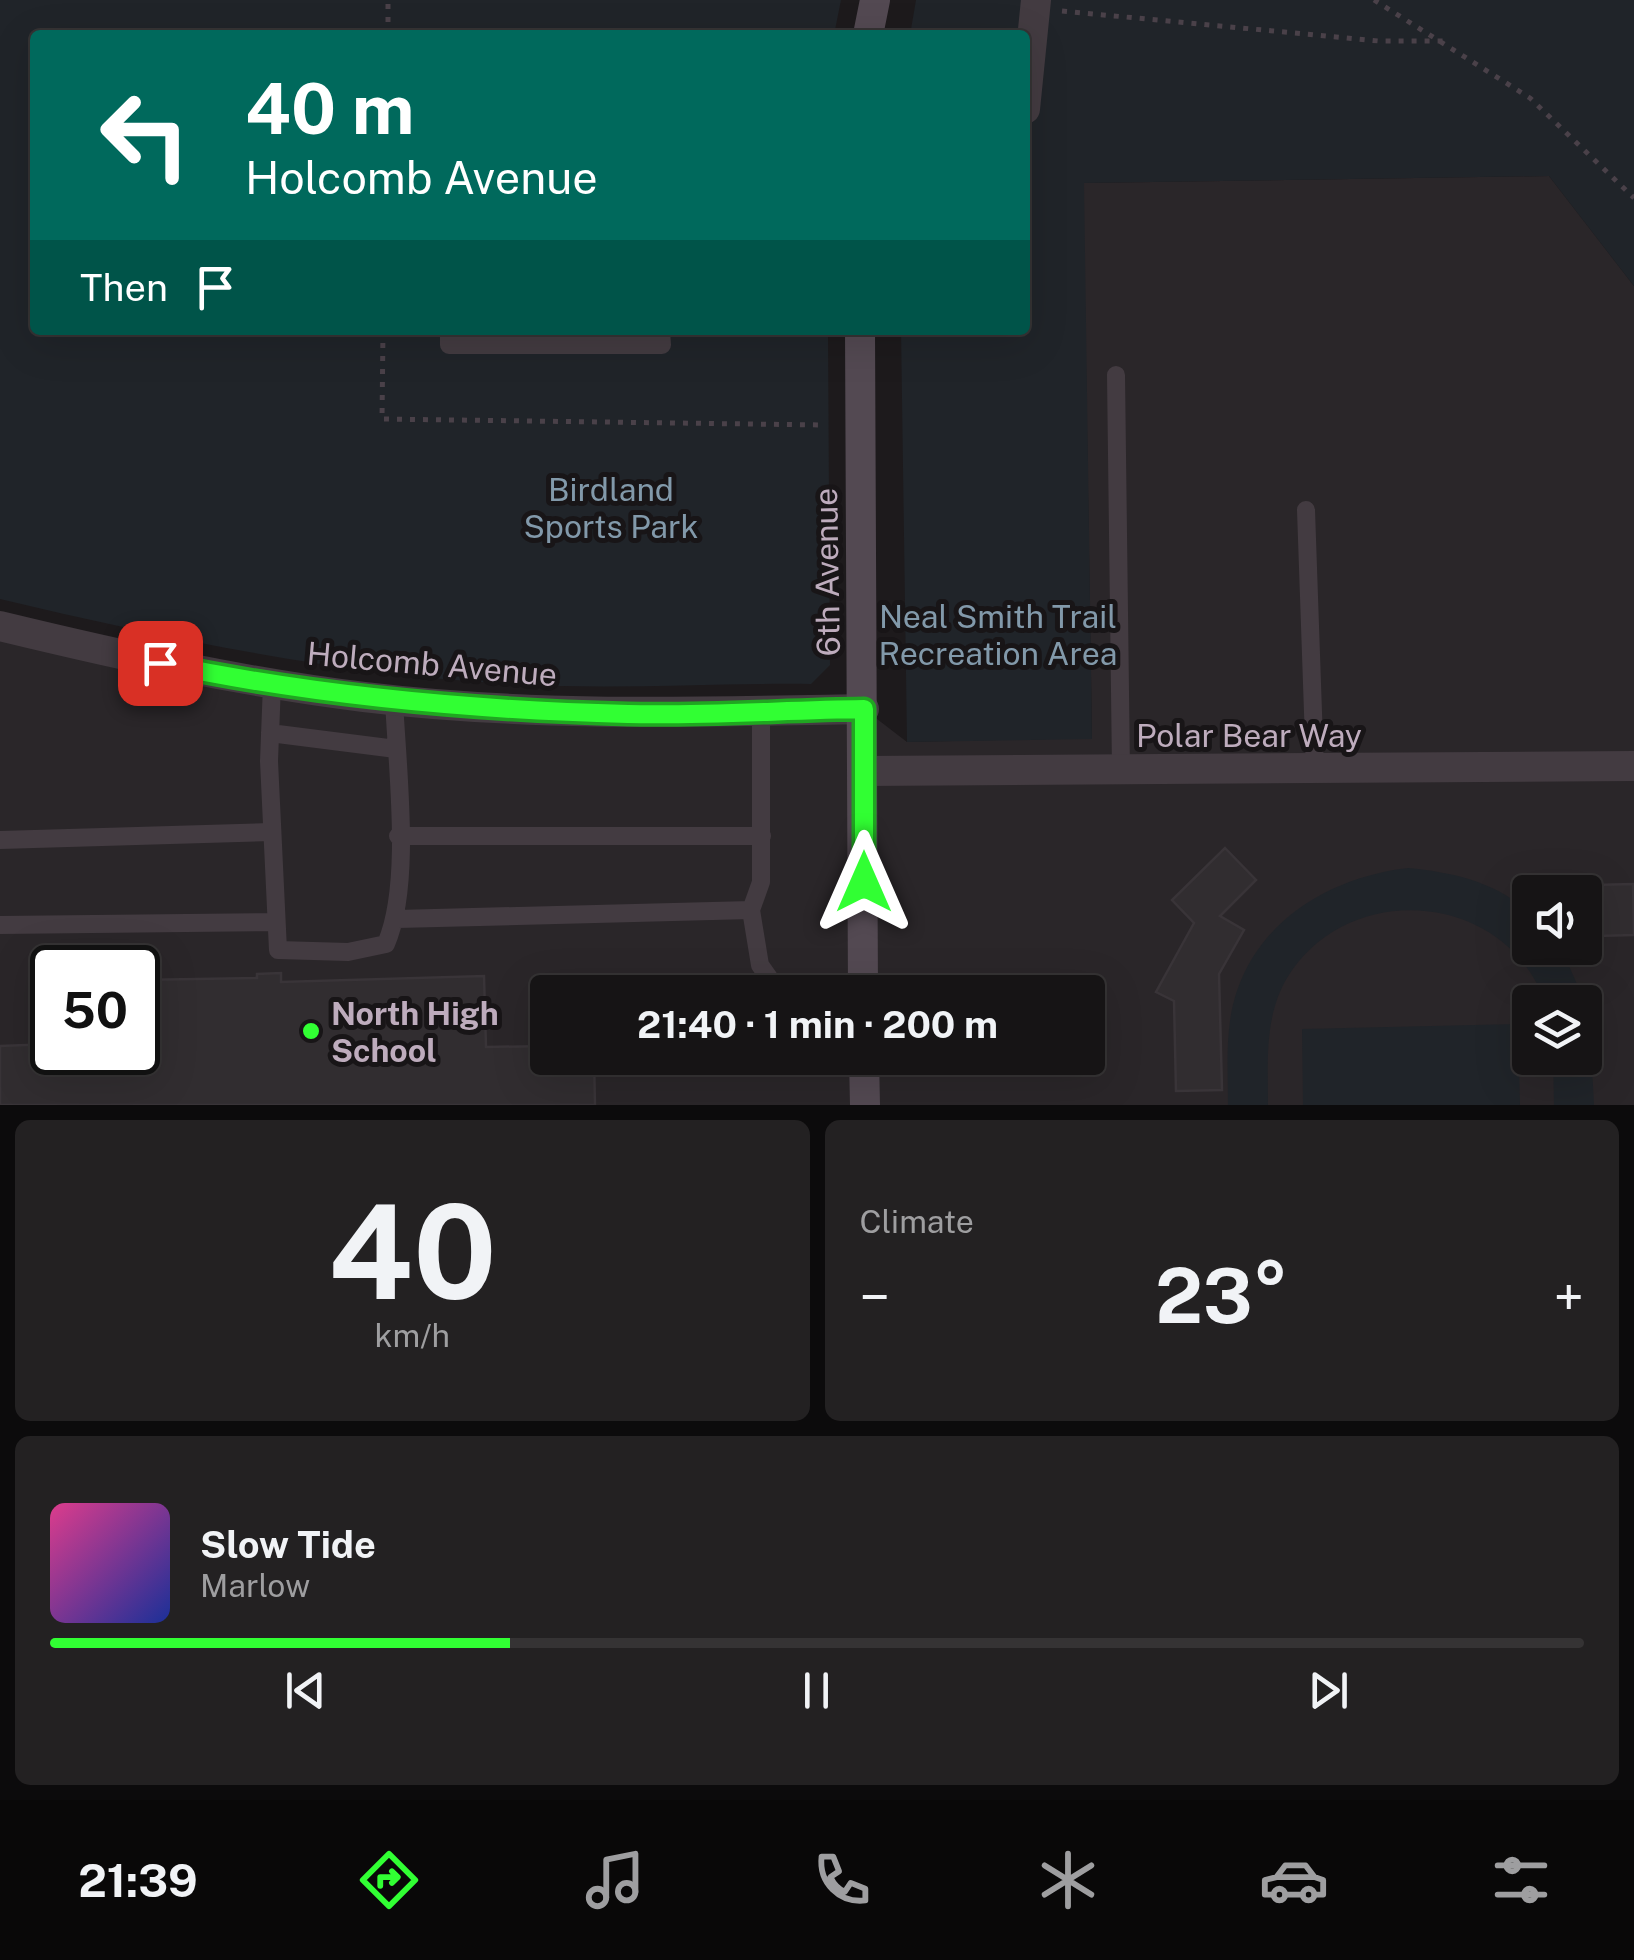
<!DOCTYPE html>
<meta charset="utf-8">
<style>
body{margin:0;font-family:"Public Sans",sans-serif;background:#232122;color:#f1f3f6;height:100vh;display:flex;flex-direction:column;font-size:38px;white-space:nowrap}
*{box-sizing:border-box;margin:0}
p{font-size:32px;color:#9e9ea0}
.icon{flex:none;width:55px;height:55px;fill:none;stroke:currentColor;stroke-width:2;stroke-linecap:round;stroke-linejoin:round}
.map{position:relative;height:1105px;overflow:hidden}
.drawer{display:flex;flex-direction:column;gap:15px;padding:15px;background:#0c0b0c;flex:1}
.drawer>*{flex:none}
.guide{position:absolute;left:30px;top:30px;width:1000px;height:305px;border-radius:10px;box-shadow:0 10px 40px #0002,0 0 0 2px #353334;background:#00695c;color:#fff;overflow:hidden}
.fabs{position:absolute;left:1512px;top:875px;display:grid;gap:20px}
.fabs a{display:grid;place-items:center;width:90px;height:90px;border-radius:10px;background:#161415;box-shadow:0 10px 40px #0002,0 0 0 2px #353334;font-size:50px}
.speed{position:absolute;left:30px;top:945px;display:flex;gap:20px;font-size:50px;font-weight:700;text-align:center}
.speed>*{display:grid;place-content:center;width:130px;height:130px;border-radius:50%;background:#161415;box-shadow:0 10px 40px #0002,0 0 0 2px #353334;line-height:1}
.speed .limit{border:5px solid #111;border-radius:15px;background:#fff;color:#111}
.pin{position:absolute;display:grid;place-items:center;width:85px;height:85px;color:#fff;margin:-42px;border-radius:20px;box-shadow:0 5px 15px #0006}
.me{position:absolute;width:110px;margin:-55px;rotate:0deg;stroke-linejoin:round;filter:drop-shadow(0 0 8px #0008)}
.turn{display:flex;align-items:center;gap:35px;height:210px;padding:0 50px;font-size:45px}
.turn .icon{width:130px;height:130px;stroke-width:2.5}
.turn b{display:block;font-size:70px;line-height:85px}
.then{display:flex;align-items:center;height:95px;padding:0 50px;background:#0003;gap:20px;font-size:38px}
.big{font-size:75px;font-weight:700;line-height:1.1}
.drawer .tile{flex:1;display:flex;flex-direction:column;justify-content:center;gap:15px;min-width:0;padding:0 35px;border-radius:15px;background:#232122}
.drawer .dial{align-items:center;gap:0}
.dial b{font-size:130px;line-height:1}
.song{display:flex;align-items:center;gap:30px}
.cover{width:120px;height:120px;border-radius:15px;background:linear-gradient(135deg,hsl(330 70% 55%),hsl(230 70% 35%))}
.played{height:10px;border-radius:5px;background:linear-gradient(90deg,#31ff33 30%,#353334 30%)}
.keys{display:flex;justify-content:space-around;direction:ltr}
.heat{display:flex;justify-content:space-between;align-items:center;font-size:55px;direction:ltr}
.drawer .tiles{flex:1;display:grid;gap:15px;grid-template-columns:1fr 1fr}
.tile:last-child{grid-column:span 2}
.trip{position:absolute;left:530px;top:975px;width:575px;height:100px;border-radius:10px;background:#161415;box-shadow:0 10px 40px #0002,0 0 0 2px #353334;font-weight:700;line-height:100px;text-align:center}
.dock{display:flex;height:160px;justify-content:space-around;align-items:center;background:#090808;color:#9e9ea0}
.dock .icon{width:70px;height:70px}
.dock .current{color:#31ff33}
.dock b{font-size:45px;color:#f1f3f6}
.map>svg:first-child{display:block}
.built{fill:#2a2629;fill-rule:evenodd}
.green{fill:#202429}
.building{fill:#312d30;stroke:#393438;stroke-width:2.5}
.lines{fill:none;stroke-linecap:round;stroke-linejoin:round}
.path{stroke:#4a4149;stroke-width:5;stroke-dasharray:5 8;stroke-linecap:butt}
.service{stroke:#433b41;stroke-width:18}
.minor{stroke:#433b41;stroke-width:30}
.tertiary{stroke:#433b41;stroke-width:30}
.secondary{stroke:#534952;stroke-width:30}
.route-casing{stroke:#20a621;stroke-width:25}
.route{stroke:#31ff33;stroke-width:18}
.poi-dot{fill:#31ff33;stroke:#181517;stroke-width:4}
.labels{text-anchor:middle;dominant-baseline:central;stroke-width:10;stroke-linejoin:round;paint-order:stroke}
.park-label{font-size:32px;fill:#8299aa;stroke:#181517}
.street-label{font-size:32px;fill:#beacbd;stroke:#181517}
.poi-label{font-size:32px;font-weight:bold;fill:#beacbd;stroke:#181517;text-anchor:start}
</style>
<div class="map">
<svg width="1634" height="1105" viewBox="0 0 1634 1105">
<rect width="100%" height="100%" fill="#1d1a1c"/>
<path class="built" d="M1549,176L1634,286V1105H0V626L272,684L864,709L907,742L1092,738L1083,183ZM1530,892H1585V948H1530ZM52,968H138V1052H52ZM548,992H1088V1058H548ZM1530,1002H1585V1058H1530Z"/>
<path class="green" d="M0,0H841L834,35H35V330H828L830,665L811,684C728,683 644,688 561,686C370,681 185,643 0,599Z
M916,0H1634V286L1549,176L1084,183L1092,739L907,742L901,330H1025V35H910Z
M1408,868C1452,872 1496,882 1530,913V948H1561L1589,1011L1594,1105H1554L1553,1058H1585V1002H1545C1505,891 1348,878 1287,978C1264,1017 1268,1062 1268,1105H1228C1228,1077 1226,1049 1230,1021C1243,930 1322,878 1408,868Z
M1518,1024L1520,1105H1303L1302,1029Z"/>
<path class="building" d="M1225,848L1256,880L1220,916L1244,930L1219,974L1222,1090L1176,1091L1174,1001L1156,992L1194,923L1172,900Z
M1633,884L1634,935L1596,936L1594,885Z
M281,973V982L484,976L486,1047L548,1046V1058H594L595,1105H0V1046L52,1044V1052H138V980L257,978V974Z"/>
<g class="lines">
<path class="path" d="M1374,0L1530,98L1634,198
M1062,11L1379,41H1443
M388,35V0
M383,330L382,419L823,425"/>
<path class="service" d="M449,330V345H662L661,330
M1116,375L1121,770
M1306,510L1315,770
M272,684L269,761L278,950L348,952L386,944C412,884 397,768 394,700
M761,711V882L751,910L760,965L779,992
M270,733L396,749
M398,836H762
M0,840L271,832
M397,919L751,910
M0,925L275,922"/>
<path class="minor" d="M0,626C120,655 241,682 364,697C530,717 697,712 864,709
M864,771L1634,766"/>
<path class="tertiary" d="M1025,109L1036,0"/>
<path class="secondary" d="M868,35L875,0
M860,330L863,992
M864,1058L865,1105"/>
</g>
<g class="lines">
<defs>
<path id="route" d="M160,663C314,696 471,710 628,714C706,716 785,710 864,709V882"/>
</defs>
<use href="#route" class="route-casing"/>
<use href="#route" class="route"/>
</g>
<circle class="poi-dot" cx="311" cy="1031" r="10"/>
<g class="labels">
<g class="park-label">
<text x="611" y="489">Birdland<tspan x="611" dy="37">Sports Park</tspan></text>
<text x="998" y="616">Neal Smith Trail<tspan x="998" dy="37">Recreation Area</tspan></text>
</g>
<g class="street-label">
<text transform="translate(827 572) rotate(-91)">6th Avenue</text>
<text transform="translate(432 664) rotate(5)">Holcomb Avenue</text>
<text x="1249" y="735">Polar Bear Way</text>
</g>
<g class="poi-label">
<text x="331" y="1013">North High<tspan x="331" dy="37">School</tspan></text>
</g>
</g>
</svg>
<div class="fabs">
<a><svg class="icon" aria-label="sound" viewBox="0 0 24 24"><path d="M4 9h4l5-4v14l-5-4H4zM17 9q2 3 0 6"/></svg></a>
<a><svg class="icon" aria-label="layers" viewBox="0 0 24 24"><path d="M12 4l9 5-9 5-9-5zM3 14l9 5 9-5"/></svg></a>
</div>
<div class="speed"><div class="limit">50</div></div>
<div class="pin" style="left:160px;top:663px;background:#d93025"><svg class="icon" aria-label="arrive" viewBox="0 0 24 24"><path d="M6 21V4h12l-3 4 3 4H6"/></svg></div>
<svg class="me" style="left:864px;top:882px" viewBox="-20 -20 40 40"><path d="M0-17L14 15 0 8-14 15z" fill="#31ff33" stroke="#fff" stroke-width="4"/></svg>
<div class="trip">21:40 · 1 min · 200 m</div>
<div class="guide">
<div class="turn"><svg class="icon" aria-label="left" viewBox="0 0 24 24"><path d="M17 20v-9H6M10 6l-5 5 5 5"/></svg><div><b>40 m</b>Holcomb Avenue</div></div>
<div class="then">Then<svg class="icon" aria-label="arrive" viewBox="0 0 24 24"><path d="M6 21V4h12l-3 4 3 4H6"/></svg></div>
</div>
</div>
<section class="drawer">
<div class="tiles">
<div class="tile dial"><b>40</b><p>km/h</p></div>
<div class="tile"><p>Climate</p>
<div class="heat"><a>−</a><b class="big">23°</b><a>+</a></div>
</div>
<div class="tile">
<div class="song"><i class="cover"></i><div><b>Slow Tide</b><p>Marlow</p></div></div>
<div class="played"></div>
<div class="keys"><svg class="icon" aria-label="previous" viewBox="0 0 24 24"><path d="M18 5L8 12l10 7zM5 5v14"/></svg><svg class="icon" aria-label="pause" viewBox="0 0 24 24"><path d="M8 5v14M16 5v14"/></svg><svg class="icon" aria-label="next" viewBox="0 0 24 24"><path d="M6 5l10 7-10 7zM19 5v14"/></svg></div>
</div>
</div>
</section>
<nav class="dock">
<b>21:39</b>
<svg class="icon current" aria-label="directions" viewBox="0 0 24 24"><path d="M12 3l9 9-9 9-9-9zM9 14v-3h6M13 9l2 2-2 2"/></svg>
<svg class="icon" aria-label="music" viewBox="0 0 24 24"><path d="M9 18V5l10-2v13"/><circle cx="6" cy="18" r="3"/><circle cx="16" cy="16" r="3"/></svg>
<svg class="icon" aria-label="phone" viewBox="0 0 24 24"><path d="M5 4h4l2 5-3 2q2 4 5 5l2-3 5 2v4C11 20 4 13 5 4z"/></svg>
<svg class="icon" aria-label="climate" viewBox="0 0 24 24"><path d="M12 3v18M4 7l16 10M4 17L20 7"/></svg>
<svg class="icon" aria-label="car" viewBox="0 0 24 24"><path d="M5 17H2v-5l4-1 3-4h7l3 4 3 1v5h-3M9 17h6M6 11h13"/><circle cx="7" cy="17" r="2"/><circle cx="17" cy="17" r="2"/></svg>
<svg class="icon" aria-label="filters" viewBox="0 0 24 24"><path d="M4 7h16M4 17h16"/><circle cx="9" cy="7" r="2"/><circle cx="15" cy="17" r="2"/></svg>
</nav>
